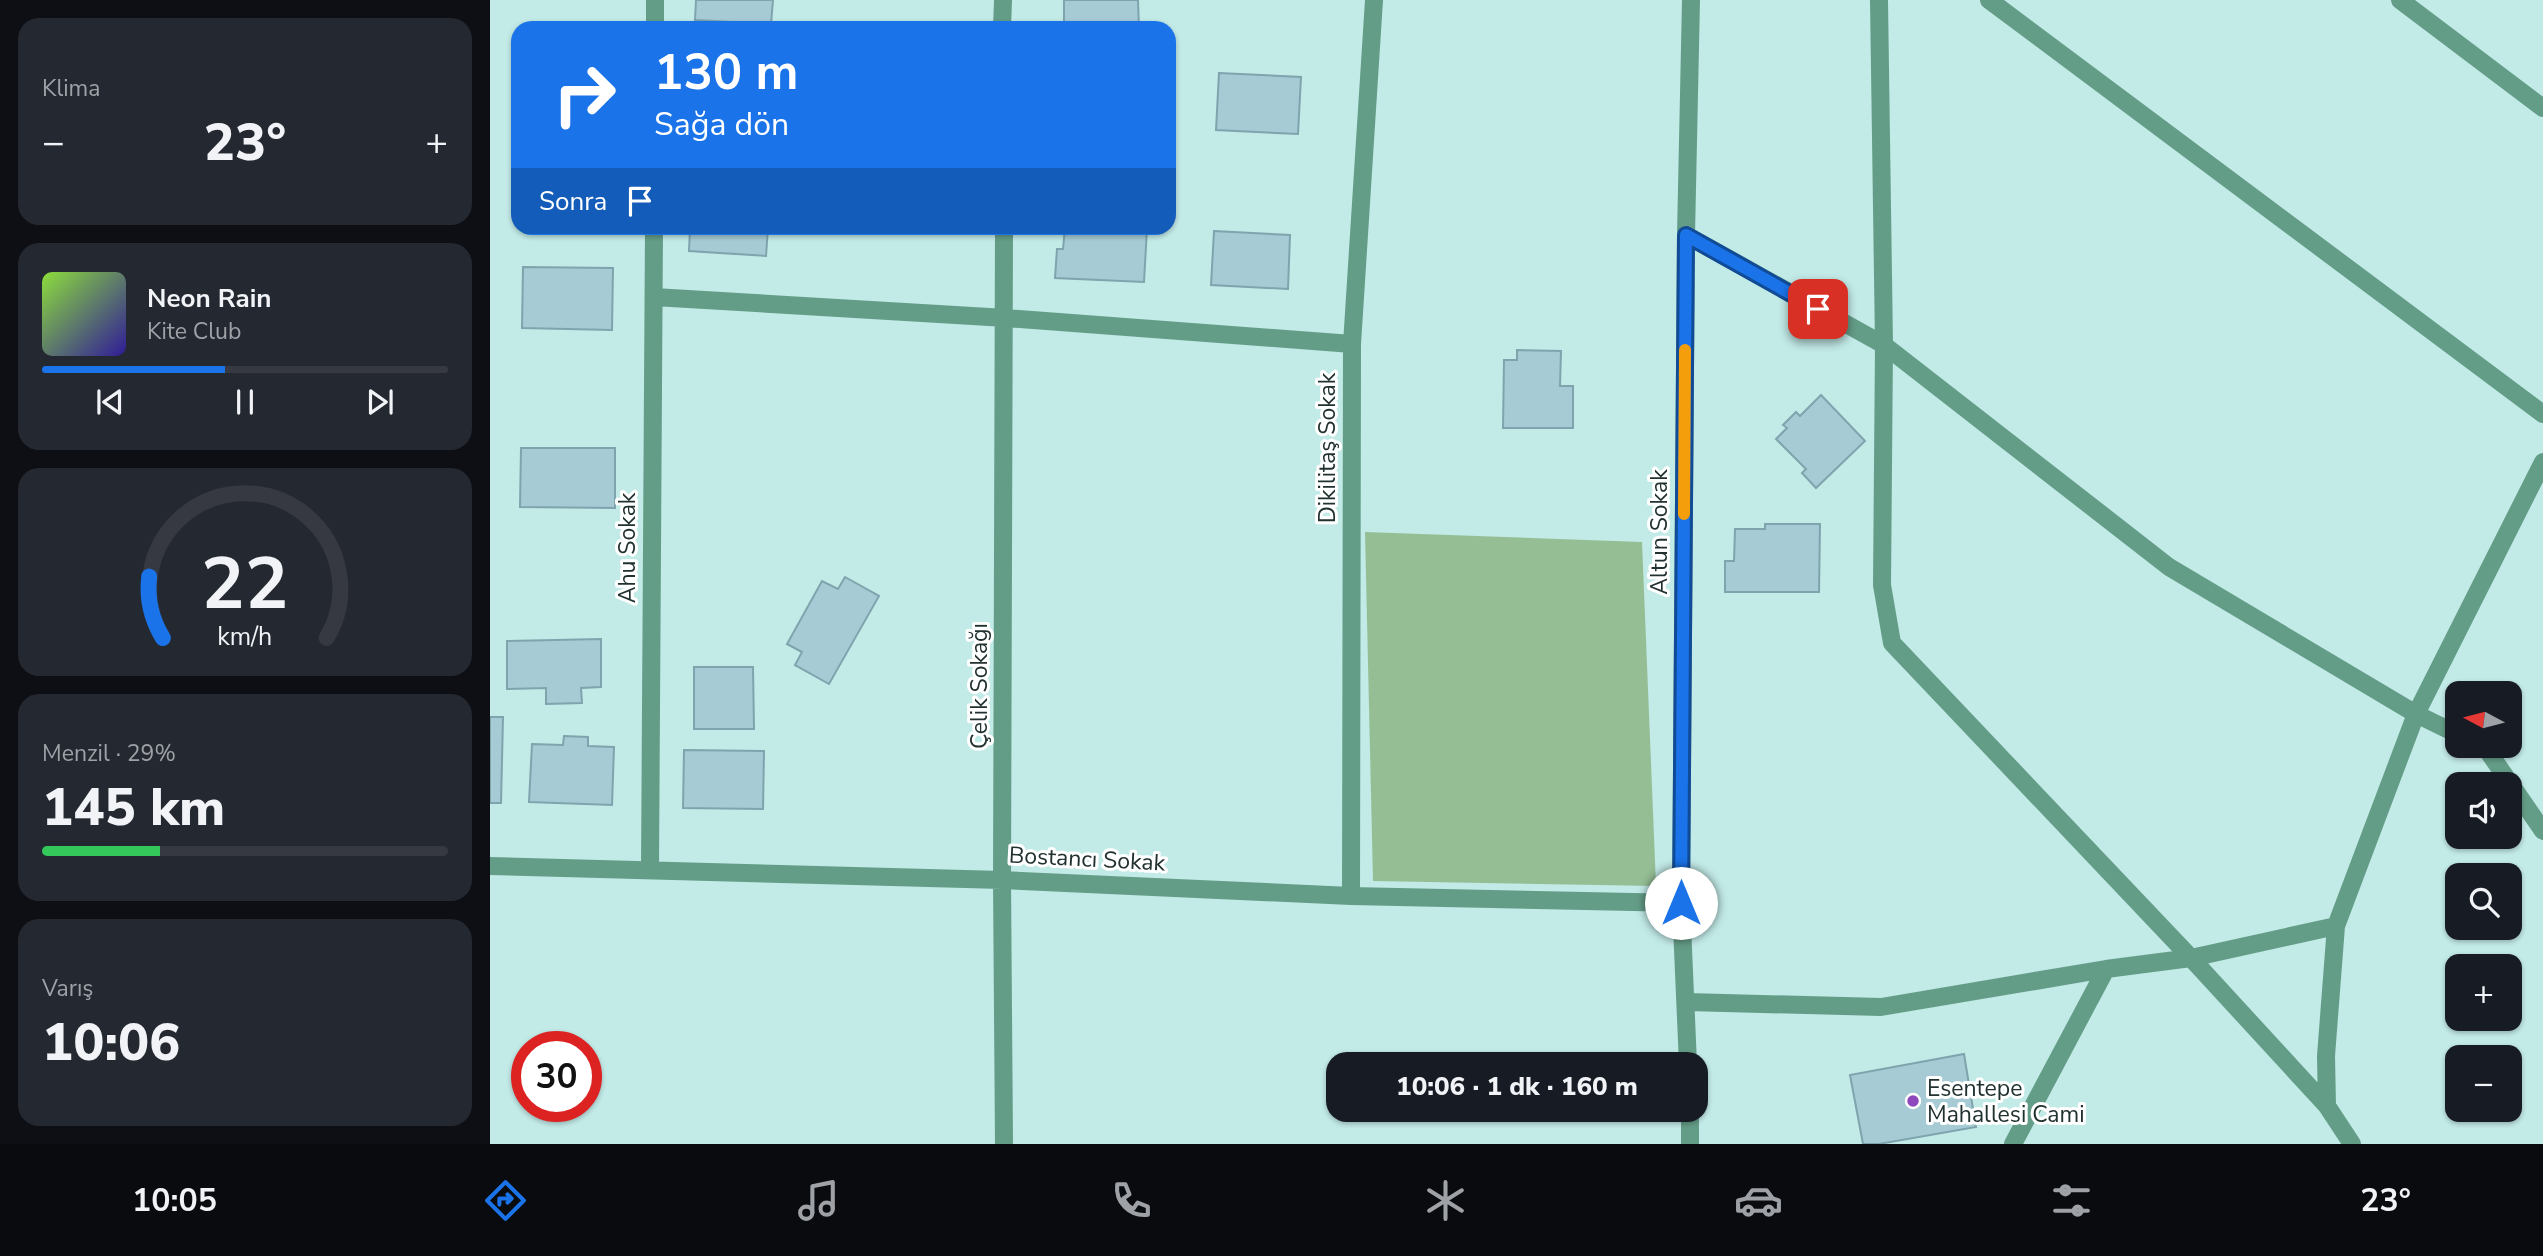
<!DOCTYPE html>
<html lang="tr">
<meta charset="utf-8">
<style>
body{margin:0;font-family:"Nunito Sans",sans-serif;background:#242831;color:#f1f3f6;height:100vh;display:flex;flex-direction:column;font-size:26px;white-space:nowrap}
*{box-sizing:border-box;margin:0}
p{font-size:23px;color:#9ea1a6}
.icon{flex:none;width:38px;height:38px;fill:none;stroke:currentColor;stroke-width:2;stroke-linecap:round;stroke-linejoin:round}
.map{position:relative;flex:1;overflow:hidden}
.side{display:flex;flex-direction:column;gap:18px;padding:18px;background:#0d0f14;width:490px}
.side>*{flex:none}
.hud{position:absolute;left:21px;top:21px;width:665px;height:214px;border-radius:21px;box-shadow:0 2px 5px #0004;background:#1a73e8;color:#fff;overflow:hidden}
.needle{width:46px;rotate:277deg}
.buttons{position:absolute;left:1955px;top:681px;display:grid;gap:14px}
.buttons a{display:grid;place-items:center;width:77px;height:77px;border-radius:14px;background:#171b24;box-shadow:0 2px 5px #0004;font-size:35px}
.speed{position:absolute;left:21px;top:1031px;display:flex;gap:14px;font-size:35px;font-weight:700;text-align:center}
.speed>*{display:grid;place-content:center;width:91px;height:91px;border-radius:50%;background:#171b24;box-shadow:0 2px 5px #0004;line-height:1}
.speed .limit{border:10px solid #d22;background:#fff;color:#111}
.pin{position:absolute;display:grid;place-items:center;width:60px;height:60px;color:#fff;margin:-30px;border-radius:14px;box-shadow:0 4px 10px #0006}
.me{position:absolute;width:77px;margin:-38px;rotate:0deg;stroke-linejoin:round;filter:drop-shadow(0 0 5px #0008)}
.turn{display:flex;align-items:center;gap:24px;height:147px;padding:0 28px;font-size:32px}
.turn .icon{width:91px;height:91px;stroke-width:2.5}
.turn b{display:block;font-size:49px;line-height:60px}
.then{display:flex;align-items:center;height:66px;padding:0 28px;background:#0003;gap:14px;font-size:26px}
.big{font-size:52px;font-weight:800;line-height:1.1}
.side .card{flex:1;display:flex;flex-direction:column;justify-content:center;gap:10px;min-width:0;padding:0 24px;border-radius:21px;background:#242831}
.side .dial{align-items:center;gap:0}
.dial svg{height:182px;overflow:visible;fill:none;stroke:#363941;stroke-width:7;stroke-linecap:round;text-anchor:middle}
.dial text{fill:#f1f3f6;stroke:none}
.song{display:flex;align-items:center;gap:21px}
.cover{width:84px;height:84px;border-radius:10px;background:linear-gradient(135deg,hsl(90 70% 55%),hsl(250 70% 35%))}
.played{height:7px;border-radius:4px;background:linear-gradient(90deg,#1a73e8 45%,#363941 45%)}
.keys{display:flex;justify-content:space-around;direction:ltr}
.heat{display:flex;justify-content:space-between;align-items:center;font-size:38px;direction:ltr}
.charge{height:10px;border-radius:5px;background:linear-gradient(90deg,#34c759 29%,#363941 0)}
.trip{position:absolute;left:836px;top:1052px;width:382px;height:70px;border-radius:21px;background:#171b24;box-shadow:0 2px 5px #0004;font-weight:800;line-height:70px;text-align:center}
.tab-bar{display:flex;height:112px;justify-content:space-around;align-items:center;background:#090b0e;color:#9ea1a6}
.tab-bar .icon{width:49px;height:49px}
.tab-bar .on{color:#1a73e8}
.tab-bar b{font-size:32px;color:#f1f3f6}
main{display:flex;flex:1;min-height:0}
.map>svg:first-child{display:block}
.green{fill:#95be95}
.building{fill:#a6cbd5;stroke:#7fa4ad;stroke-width:2}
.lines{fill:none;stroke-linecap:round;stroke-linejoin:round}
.minor{stroke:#649d87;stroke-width:18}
.route-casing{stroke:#114b97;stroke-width:18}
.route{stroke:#1a73e8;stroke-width:12}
.slow{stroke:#f59e0b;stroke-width:12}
.poi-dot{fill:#8d48bc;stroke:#fff;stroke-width:2.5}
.labels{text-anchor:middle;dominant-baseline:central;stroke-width:6;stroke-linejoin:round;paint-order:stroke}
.street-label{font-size:23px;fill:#213130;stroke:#fff}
.poi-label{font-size:23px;fill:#213130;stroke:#fff;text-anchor:start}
</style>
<main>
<section class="side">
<div class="card"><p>Klima</p>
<div class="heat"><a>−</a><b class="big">23°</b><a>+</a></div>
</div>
<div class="card">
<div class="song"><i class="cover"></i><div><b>Neon Rain</b><p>Kite Club</p></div></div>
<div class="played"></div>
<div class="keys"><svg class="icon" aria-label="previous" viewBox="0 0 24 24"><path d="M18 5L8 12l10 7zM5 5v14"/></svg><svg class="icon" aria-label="pause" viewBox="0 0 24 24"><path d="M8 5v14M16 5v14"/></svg><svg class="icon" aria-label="next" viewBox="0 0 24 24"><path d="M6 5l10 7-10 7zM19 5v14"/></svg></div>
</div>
<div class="card dial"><svg viewBox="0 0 100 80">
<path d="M14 69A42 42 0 1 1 86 69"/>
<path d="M14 69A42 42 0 0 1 8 42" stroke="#1a73e8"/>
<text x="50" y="56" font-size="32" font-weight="700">22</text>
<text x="50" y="72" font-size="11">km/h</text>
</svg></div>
<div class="card"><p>Menzil · 29%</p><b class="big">145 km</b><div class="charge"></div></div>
<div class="card"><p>Varış</p><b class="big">10:06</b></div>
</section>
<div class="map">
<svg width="2053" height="1144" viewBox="0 0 2053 1144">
<rect width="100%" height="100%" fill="#c2eae7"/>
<path class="green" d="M875,532L1152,542L1166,886L883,881Z"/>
<path class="building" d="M206,0H283L281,24L205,20Z
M574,0H648L649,28H574Z
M729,73L811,77L808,134L726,130Z
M200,228H278L276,256L199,251Z
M575,228H657L654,282L565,278L567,249H573Z
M724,231L800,235L798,289L721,285Z
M33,267L123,268L122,330L32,328Z
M1027,350L1071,351L1070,386H1083V428H1013L1014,360H1027Z
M1331,395L1375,441L1326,488L1312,473L1316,469L1286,439L1297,428L1293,425L1306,412L1310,416Z
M31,448H125V508L30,507Z
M1275,524H1330L1329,592H1235V561H1244L1245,529H1275Z
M355,577L389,596L339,684L305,665L312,652L297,644L332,581L348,589Z
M111,639V687L91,688L92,703L56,704V688L17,689V641Z
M204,667H263L264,729H204Z
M0,717H13L11,803H0Z
M74,736L98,737V746L124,747L122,805L39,802L42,744L73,745Z
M194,750L274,751L273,809L193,808Z
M1474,1054L1486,1127L1389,1144H1373L1360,1075Z"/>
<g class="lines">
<path class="minor" d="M165,0V28
M1389,0L1394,345L1392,585L1402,643L1701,958L1837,1106L1862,1144
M1499,0L2053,414
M1910,0L2053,108
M512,28L513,0
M514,228L512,880L514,1144
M1196,235L1394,345L1679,567L1926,714L1967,734
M164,297L516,318L862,344
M1991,746L1995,747L2053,831
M0,866L512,880L861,896L1191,903
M160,869L164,228
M861,896L862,344L884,0
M1197,1002L1391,1007L1616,969L1701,958L1846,926L1926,714L2053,462
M1198,1064L1191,903L1196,235L1201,0
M1837,1106L1836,1056L1846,926
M1200,1110V1144
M1523,1144L1616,969"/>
</g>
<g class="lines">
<defs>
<path id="route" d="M1191,903L1196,235L1328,309"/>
</defs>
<use href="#route" class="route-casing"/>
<use href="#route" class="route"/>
<path class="slow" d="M1194,514L1195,350"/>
</g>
<circle class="poi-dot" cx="1423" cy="1101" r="7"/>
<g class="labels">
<g class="street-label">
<text transform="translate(837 448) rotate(-90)">Dikilitaş Sokak</text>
<text transform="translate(1169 532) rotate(-90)">Altun Sokak</text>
<text transform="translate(137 548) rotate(-90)">Ahu Sokak</text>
<text transform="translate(489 686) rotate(-90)">Çelik Sokağı</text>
<text transform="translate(597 859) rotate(3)">Bostancı Sokak</text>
</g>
<g class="poi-label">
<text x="1437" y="1088">Esentepe<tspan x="1437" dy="26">Mahallesi Cami</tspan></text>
</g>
</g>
</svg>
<div class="buttons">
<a><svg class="needle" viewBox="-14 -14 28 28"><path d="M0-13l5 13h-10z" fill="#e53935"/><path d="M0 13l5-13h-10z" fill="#9ea1a6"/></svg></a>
<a><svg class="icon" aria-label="sound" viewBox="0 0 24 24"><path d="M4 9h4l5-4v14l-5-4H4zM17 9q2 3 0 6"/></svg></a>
<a><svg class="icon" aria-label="search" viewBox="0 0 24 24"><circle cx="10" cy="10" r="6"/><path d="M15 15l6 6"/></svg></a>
<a>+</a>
<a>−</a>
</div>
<div class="speed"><div class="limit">30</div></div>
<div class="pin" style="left:1328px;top:309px;background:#d93025"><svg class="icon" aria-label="arrive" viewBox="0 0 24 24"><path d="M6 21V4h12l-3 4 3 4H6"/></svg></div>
<svg class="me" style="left:1191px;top:903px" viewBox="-20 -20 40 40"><circle r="19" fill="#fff"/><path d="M0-13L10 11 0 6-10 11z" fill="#1a73e8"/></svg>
<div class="trip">10:06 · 1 dk · 160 m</div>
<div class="hud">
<div class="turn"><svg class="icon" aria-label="right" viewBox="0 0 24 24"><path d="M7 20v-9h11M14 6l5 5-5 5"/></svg><div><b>130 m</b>Sağa dön</div></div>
<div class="then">Sonra<svg class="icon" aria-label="arrive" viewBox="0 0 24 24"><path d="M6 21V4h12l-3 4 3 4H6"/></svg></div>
</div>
</div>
</main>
<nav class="tab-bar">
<b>10:05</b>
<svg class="icon on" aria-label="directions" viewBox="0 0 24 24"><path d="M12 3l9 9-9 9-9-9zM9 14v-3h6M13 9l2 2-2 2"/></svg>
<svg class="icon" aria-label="music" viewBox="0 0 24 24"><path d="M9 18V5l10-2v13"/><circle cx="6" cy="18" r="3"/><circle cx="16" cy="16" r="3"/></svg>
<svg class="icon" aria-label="phone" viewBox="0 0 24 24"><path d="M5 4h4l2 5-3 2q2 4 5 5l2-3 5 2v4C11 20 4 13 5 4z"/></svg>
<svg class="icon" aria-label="climate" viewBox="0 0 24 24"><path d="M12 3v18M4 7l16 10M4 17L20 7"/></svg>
<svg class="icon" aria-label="car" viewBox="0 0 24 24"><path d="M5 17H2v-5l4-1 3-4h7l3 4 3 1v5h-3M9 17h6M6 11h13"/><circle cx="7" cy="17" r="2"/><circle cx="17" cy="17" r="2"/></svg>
<svg class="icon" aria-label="filters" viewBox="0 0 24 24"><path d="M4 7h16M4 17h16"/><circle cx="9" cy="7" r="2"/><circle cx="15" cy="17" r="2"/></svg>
<b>23°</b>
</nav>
